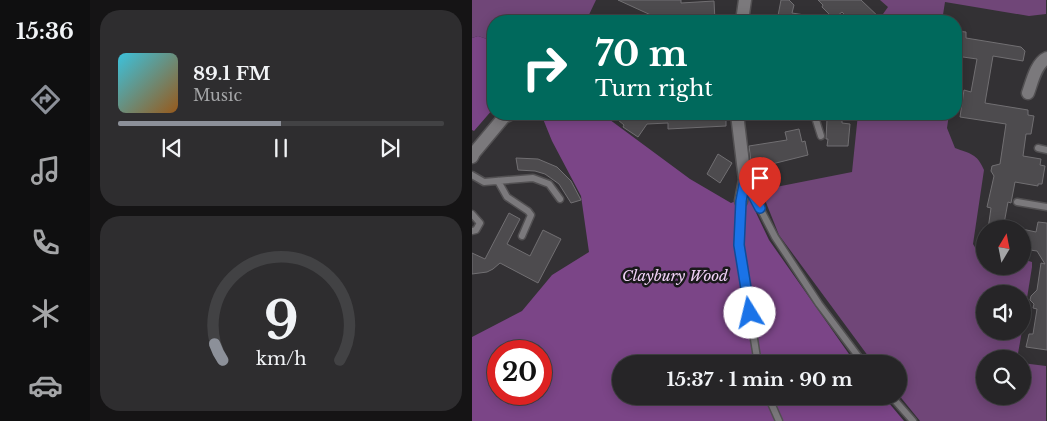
<!DOCTYPE html>
<meta charset="utf-8">
<style>
body{margin:0;font-family:"Libre Baskerville",serif;background:#2e2d2f;color:#f1f3f6;height:100vh;display:flex;flex-direction:column;font-size:19px;white-space:nowrap}
*{box-sizing:border-box;margin:0}
p{font-size:16px;color:#a4a5a7}
.icon{flex:none;width:28px;height:28px;fill:none;stroke:currentColor;stroke-width:2;stroke-linecap:round;stroke-linejoin:round}
.map{position:relative;flex:1;overflow:hidden}
.drawer{display:flex;flex-direction:column;gap:10px;padding:10px;background:#151415;width:382px}
.drawer>*{flex:none}
.top-card{position:absolute;left:15px;top:15px;width:475px;height:105px;border-radius:20px;box-shadow:0 2px 12px #0003,0 0 0 1px #424244;background:#00695c;color:#fff;overflow:hidden}
.needle{width:32px;rotate:10deg}
.fabs{position:absolute;left:504px;top:220px;display:grid;gap:10px}
.fabs a{display:grid;place-items:center;width:55px;height:55px;border-radius:50%;background:#262527;box-shadow:0 2px 12px #0003,0 0 0 1px #424244;font-size:25px}
.speed{position:absolute;left:15px;top:340px;display:flex;gap:10px;font-size:25px;font-weight:700;text-align:center}
.speed>*{display:grid;place-content:center;width:65px;height:65px;border-radius:50%;background:#262527;box-shadow:0 2px 12px #0003,0 0 0 1px #424244;line-height:1}
.speed .limit{border:8px solid #d22;background:#fff;color:#111}
.pin{position:absolute;display:grid;place-items:center;width:42px;height:42px;color:#fff;margin:-51px -21px;border-radius:50% 50% 50% 0;rotate:-45deg;box-shadow:0 0 5px #0007}
.pin .icon{rotate:45deg}
.me{position:absolute;width:55px;margin:-28px;rotate:351deg;stroke-linejoin:round;filter:drop-shadow(0 0 4px #0008)}
.turn{display:flex;align-items:center;gap:18px;height:105px;padding:0 25px;font-size:22px}
.turn .icon{width:65px;height:65px;stroke-width:2.5}
.turn b{display:block;font-size:35px;line-height:42px}
.drawer .card{flex:1;display:flex;flex-direction:column;justify-content:center;gap:8px;min-width:0;padding:0 18px;border-radius:20px;background:#2e2d2f}
.drawer .dial{align-items:center;gap:0}
.dial svg{height:130px;overflow:visible;fill:none;stroke:#424244;stroke-width:7;stroke-linecap:round;text-anchor:middle}
.dial text{fill:#f1f3f6;stroke:none}
.song{display:flex;align-items:center;gap:15px}
.cover{width:60px;height:60px;border-radius:8px;background:linear-gradient(135deg,hsl(190 70% 55%),hsl(30 70% 35%))}
.played{height:5px;border-radius:2px;background:linear-gradient(90deg,#8c9099 50%,#424244 50%)}
.keys{display:flex;justify-content:space-around;direction:ltr}
.trip{position:absolute;left:140px;top:355px;width:295px;height:50px;border-radius:25px;background:#262527;box-shadow:0 2px 12px #0003,0 0 0 1px #424244;font-weight:800;line-height:50px;text-align:center}
main{display:flex;flex:1;min-height:0}
.menu{display:flex;flex-direction:column;width:90px;justify-content:space-around;align-items:center;background:#0f0f10;color:#a4a5a7}
.menu .icon{width:35px;height:35px}
.menu .on{color:#8c9099}
.menu b{font-size:22px;color:#f1f3f6}
.map>svg:first-child{display:block}
.green{fill:#704678}
.forest{fill:#7b4587;fill-rule:evenodd}
.building{fill:#4d4b4e;stroke:#716f72}
.lines{fill:none;stroke-linecap:round;stroke-linejoin:round}
.lane-casing{stroke:#525052;stroke-width:9}
.street-casing{stroke:#525052;stroke-width:15}
.lane{stroke:#7b797c;stroke-width:6}
.street{stroke:#7b797c;stroke-width:12}
.route-casing{stroke:#114b97;stroke-width:12}
.route{stroke:#1a73e8;stroke-width:9}
.labels{text-anchor:middle;dominant-baseline:central;stroke-width:5;stroke-linejoin:round;paint-order:stroke}
.park-label{font-size:15px;font-style:italic;fill:#efd0f5;stroke:#1a191b}
</style>
<main>
<nav class="menu">
<b>15:36</b>
<svg class="icon on" aria-label="directions" viewBox="0 0 24 24"><path d="M12 3l9 9-9 9-9-9zM9 14v-3h6M13 9l2 2-2 2"/></svg>
<svg class="icon" aria-label="music" viewBox="0 0 24 24"><path d="M9 18V5l10-2v13"/><circle cx="6" cy="18" r="3"/><circle cx="16" cy="16" r="3"/></svg>
<svg class="icon" aria-label="phone" viewBox="0 0 24 24"><path d="M5 4h4l2 5-3 2q2 4 5 5l2-3 5 2v4C11 20 4 13 5 4z"/></svg>
<svg class="icon" aria-label="climate" viewBox="0 0 24 24"><path d="M12 3v18M4 7l16 10M4 17L20 7"/></svg>
<svg class="icon" aria-label="car" viewBox="0 0 24 24"><path d="M5 17H2v-5l4-1 3-4h7l3 4 3 1v5h-3M9 17h6M6 11h13"/><circle cx="7" cy="17" r="2"/><circle cx="17" cy="17" r="2"/></svg>
</nav>
<section class="drawer">
<div class="card">
<div class="song"><i class="cover"></i><div><b>89.1 FM</b><p>Music</p></div></div>
<div class="played"></div>
<div class="keys"><svg class="icon" aria-label="previous" viewBox="0 0 24 24"><path d="M18 5L8 12l10 7zM5 5v14"/></svg><svg class="icon" aria-label="pause" viewBox="0 0 24 24"><path d="M8 5v14M16 5v14"/></svg><svg class="icon" aria-label="next" viewBox="0 0 24 24"><path d="M6 5l10 7-10 7zM19 5v14"/></svg></div>
</div>
<div class="card dial"><svg viewBox="0 0 100 80">
<path d="M14 69A42 42 0 1 1 86 69"/>
<path d="M14 69A42 42 0 0 1 9 59" stroke="#8c9099"/>
<text x="50" y="56" font-size="32" font-weight="700">9</text>
<text x="50" y="72" font-size="11">km/h</text>
</svg></div>
</section>
<div class="map">
<svg width="575" height="421" viewBox="0 0 575 421">
<rect width="100%" height="100%" fill="#333134"/>
<path class="green" d="M0,0H124L114,21H21V41L6,36L0,38Z
M408,0H574V14L557,16L473,2L470,21H406L416,7Z
M386,114H477L475,128L483,148C498,154 505,153 512,170L501,244L504,249L512,253V266H550V259L560,262V267L550,329V294H512V331H550L545,359H512V396H550V363L574,366V421H448L426,394V364H402L307,235L289,190L380,172Z"/>
<path class="forest" d="M6,36L21,41V109L2,131L0,130V38Z
M69,114H130L218,179L259,203L276,196L297,240L384,364H149V396H411L432,421H0V337L50,311L80,275L117,252L109,196L80,141ZM26,351H69V394H26Z"/>
<path class="building" d="M146,0H209V3L242,1L243,21H213V15L181,16Z
M309,0H317L322,5L320,13L339,16V21H305Z
M346,0H389L411,21H379L370,12L364,17L361,14L359,16L350,7L351,5Z
M484,31L494,32V38L549,47L553,51L551,61L521,56L513,103L556,110V115L562,116L559,134H554L551,156L569,159L568,165L573,166L570,184H566V186L543,182L539,203L536,202L531,229H516L519,208L515,207L522,176L519,171L520,166L528,164L534,124L488,117L492,90L499,92L505,59L484,56Z
M150,114H254V126L196,129V123L175,124L166,137L151,127L152,125L146,120Z
M355,119L370,120V123L378,124L376,146H355L356,139H354Z
M327,129L330,142L333,141L336,155L280,169L277,146L315,140L313,132Z
M246,154L260,163L248,183L235,174Z
M44,158L66,159L85,167L99,181L109,200L99,203L87,184L73,174L63,171L46,170Z
M37,213L48,219L35,244L58,256L71,230L89,239L66,283L28,263L21,269L15,272L0,274V253L13,259Z
M566,222L575,223V350L554,347L557,334H561L565,309L561,308L562,304L558,300L559,296L565,290L569,263L573,264L565,251L551,249L550,229L564,232Z"/>
<g class="lines">
<defs>
<path id="lane" d="M342,114L349,136
M566,148L575,150
M0,175L12,182L61,178L77,184L88,199
M26,181L35,197L56,211L59,215L50,236
M275,183L303,237L347,304L392,364
M269,201L267,245L286,364
M545,202L575,207
M0,214L8,223L4,230L0,231
M296,396L307,421
M419,396L441,421"/>
<path id="street" d="M270,21L273,0
M556,93C560,82 564,63 575,58
M265,114L273,180L269,201
M0,157L2,153L32,117L38,114"/>
</defs>
<use href="#lane" class="lane-casing"/>
<use href="#street" class="street-casing"/>
<use href="#lane" class="lane"/>
<use href="#street" class="street"/>
</g>
<g class="lines">
<defs>
<path id="route" d="M278,313L267,245L269,201L273,180L288,208"/>
</defs>
<use href="#route" class="route-casing"/>
<use href="#route" class="route"/>
</g>
<g class="labels">
<g class="park-label">
<text x="203" y="275">Claybury Wood</text>
</g>
</g>
</svg>
<div class="fabs">
<a><svg class="needle" viewBox="-14 -14 28 28"><path d="M0-13l5 13h-10z" fill="#e53935"/><path d="M0 13l5-13h-10z" fill="#a4a5a7"/></svg></a>
<a><svg class="icon" aria-label="sound" viewBox="0 0 24 24"><path d="M4 9h4l5-4v14l-5-4H4zM17 9q2 3 0 6"/></svg></a>
<a><svg class="icon" aria-label="search" viewBox="0 0 24 24"><circle cx="10" cy="10" r="6"/><path d="M15 15l6 6"/></svg></a>
</div>
<div class="speed"><div class="limit">20</div></div>
<div class="pin" style="left:288px;top:208px;background:#d93025"><svg class="icon" aria-label="arrive" viewBox="0 0 24 24"><path d="M6 21V4h12l-3 4 3 4H6"/></svg></div>
<svg class="me" style="left:278px;top:313px" viewBox="-20 -20 40 40"><circle r="19" fill="#fff"/><path d="M0-13L10 11 0 6-10 11z" fill="#1a73e8"/></svg>
<div class="trip">15:37 · 1 min · 90 m</div>
<div class="top-card">
<div class="turn"><svg class="icon" aria-label="right" viewBox="0 0 24 24"><path d="M7 20v-9h11M14 6l5 5-5 5"/></svg><div><b>70 m</b>Turn right</div></div>
</div>
</div>
</main>
